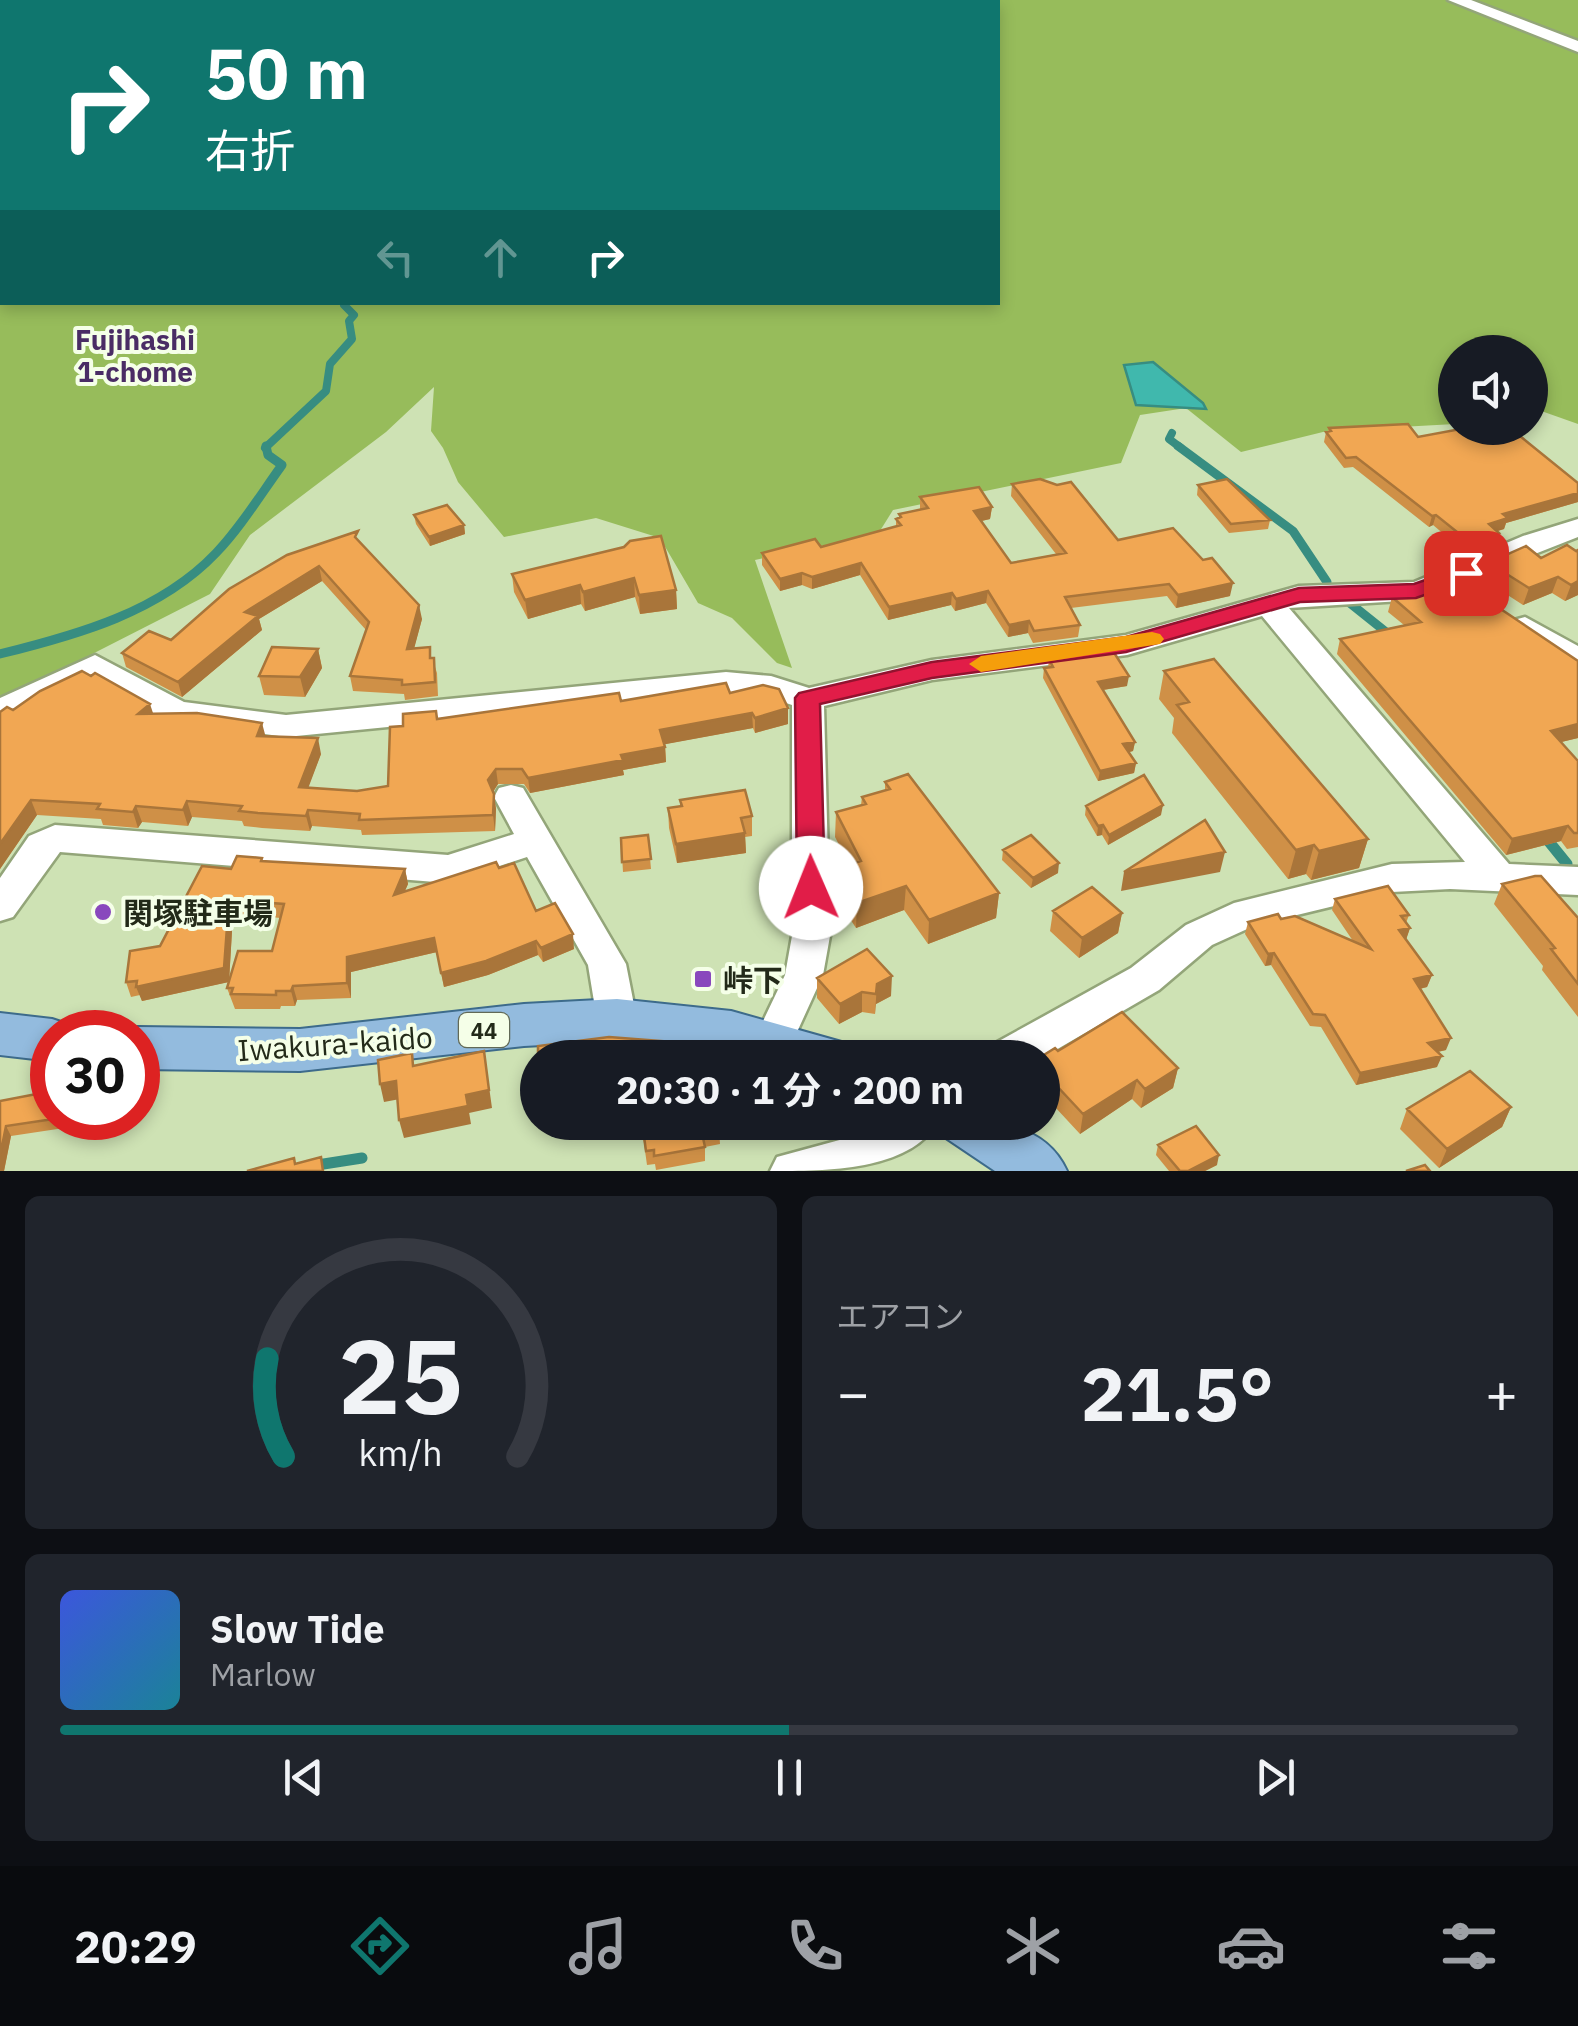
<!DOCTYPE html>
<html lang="ja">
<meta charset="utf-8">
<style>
body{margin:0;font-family:"IBM Plex Sans","Noto Sans JP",sans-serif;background:#20242c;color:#f1f3f6;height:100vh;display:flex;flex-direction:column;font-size:38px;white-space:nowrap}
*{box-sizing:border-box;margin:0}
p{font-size:32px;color:#9ea1a6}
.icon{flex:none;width:55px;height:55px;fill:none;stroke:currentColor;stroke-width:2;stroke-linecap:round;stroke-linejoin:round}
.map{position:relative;height:1171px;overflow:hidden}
.drawer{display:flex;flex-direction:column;gap:25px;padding:25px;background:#0d0f14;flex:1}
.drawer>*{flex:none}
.top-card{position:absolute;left:0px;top:0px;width:1000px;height:305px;box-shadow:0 5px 15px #0003;background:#0f766e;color:#fff;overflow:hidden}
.buttons{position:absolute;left:1438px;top:335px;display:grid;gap:20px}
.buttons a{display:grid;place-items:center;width:110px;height:110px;border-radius:50%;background:#171b24;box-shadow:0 5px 15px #0003;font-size:50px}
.speed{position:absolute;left:30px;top:1010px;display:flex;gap:20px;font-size:50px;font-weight:700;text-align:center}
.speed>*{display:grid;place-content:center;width:130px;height:130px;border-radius:50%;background:#171b24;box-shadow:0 5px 15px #0003;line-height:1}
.speed .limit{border:15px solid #d22;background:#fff;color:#111}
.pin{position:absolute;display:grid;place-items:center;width:85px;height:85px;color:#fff;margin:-42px;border-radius:20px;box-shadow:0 5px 15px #0006}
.me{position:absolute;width:110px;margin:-55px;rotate:359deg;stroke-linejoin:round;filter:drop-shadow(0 0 8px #0008)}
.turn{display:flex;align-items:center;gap:35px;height:210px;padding:0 40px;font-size:45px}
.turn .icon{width:130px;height:130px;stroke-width:2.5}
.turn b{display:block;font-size:70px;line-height:85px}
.lanes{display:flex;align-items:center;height:95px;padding:0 40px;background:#0003;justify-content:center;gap:50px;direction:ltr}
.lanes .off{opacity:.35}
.big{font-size:75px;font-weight:700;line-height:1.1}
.drawer .widget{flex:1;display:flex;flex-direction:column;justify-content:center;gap:15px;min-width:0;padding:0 35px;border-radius:15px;background:#20242c}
.drawer .dial{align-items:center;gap:0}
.dial svg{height:260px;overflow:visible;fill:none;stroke:#363941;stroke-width:7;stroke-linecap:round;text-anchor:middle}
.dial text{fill:#f1f3f6;stroke:none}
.song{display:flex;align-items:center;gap:30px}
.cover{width:120px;height:120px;border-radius:15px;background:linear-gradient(135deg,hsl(230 70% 55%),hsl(190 70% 35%))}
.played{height:10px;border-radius:5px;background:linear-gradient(90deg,#0f766e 50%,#363941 50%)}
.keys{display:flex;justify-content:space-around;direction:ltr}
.heat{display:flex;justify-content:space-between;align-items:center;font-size:55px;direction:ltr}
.drawer .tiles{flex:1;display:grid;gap:25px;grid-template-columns:1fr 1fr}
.widget:last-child{grid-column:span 2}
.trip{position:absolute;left:520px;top:1040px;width:540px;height:100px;border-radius:50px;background:#171b24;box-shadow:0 5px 15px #0003;font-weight:700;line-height:100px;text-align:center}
.dock{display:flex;height:160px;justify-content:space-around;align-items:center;background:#090b0e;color:#9ea1a6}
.dock .icon{width:70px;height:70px}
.dock .current{color:#0f766e}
.dock b{font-size:45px;color:#f1f3f6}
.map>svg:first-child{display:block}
.green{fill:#97bc5b;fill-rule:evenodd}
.water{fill:#40b8ad;stroke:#378d81;stroke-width:2.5}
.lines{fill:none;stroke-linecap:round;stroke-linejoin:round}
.stream-far3{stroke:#378d81;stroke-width:5}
.stream-far2{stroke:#378d81;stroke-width:8}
.stream-far1{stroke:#378d81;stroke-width:9}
.stream{stroke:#378d81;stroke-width:11}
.minor-casing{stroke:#93a579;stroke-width:5}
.major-casing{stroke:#3d6b8b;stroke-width:4}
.minor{fill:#fff;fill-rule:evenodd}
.major{fill:#93bbde;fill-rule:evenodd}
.wall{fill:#cf9047;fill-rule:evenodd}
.shaded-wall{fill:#a9753a}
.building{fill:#f1a753;stroke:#a9753a;stroke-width:2.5}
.route{fill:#e11d48;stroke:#92132f;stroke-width:2.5}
.slow{fill:#f59e0b}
.poi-dot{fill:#8948bd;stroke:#f5ffe8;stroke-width:4}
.labels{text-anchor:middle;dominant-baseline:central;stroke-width:8;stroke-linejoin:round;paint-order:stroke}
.shield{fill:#f5ffe8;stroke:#626a57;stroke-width:2.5}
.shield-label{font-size:22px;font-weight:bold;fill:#232a19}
.neighbourhood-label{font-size:28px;font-weight:bold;fill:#4a2c65;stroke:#f5ffe8}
.near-poi-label{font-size:30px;font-weight:bold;fill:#232a19;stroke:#f5ffe8;text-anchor:start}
.near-street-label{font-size:30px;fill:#232a19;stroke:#f5ffe8}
</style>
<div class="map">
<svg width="1578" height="1171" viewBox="0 0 1578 1171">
<rect width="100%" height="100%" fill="#cee2b4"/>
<path class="green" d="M0,0H1578V424L1530,407V352H1455V424L1327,431L1241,452L1186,408L1140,415L1121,463L893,510L878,534L755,560L792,668L777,663L732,618L698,603L660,538L596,518L504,537L458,482L443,448L431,431L434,387L386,432L250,535L210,594L0,701ZM2,2H998V302H2Z"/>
<path class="water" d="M1153,362L1203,403L1206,409L1136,405L1124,365Z"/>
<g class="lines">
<path class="stream-far3" d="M623,2L628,0"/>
<path class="stream-far2" d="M1172,433L1169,439L1181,448
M265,448L326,391L330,364L352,339L349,321L354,315L344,305L346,302"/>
<path class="stream-far1" d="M1178,446L1293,531L1327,582
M1346,600L1391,636
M0,654C77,635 160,612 216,553C241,527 261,494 282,465L268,455L266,446"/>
<path class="stream" d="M1546,838L1567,864
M311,1166L362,1158"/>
<defs>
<path id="minor" d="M1448,0H1471L1578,41V52Z
M1578,519V537L1417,600L1289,608L1509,864L1578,867V895L1450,889L1392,892L1256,925L1212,945L1159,990L1042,1058H984L990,1046L1131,968L1186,925L1234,903L1392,864L1465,862L1262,616L1127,655L932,680L824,706L830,936L823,975L787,1054L777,1058L759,1054L753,1042L785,975L792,936V705L768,697L726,694L286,737L167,720L135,707L93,679L0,723V698L95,655L184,702L286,715L726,672L771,676L809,688L932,660L1126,635L1299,586L1414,582L1523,536Z
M1525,617L1578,646V670L1514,634L1510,627L1514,620Z
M511,785L523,788L626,964L637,1020L631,1032L617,1036L603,1032L597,1020L588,965L527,857L448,883L60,852L13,917L0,921V878L29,836L55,825L448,855L514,834L494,797L499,788Z
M887,1122H938C909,1171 827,1171 770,1171L777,1157L880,1129Z"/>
<path id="major" d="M617,999L731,1011L845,1043L852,1058H748L617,1041L524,1046L300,1071L138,1069V1032H122L138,1027L300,1029L524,1004Z
M0,1013L52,1019L70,1025L74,1032H52V1061L0,1055Z
M939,1122C988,1122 1043,1119 1067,1171H995L946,1138Z"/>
</defs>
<use href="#minor" class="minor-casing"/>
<use href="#major" class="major-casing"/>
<use href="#minor" class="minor"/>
<use href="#major" class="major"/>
</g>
<path class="wall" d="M1329,428L1418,437L1578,483V502L1506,523L1504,529L1497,531L1496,543L1469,555L1433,525L1429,527L1353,467L1344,468L1324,442L1326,432L1328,431Z
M1012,484L1118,540L1230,596L1176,608L1167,596L1071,608L1080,625L1078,637L1033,643L1028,633L1008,637L986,603L955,611L951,605L888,620L860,575L812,589L802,585L780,591L762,565V553L821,547L896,526V519L899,518V514L920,509V497L992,507L990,519L981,521L1011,563L1056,554L1011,496Z
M1198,485L1270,520L1268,529L1229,533L1197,495Z
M414,515L464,525L465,534L430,546L416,524Z
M361,544L422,619L414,648L432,658L437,673L438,696L405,700L404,694L353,691L350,676L366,630L322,581L259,619L262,630L182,697L126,667L122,653L171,640Z
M624,547L676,590L677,609L640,614L635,597L585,611L581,604L528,619L514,592L512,574Z
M1578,550V595L1565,601L1552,593L1523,605L1489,583L1494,566L1497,565L1499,558H1541Z
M1392,597L1578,661V738L1561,742L1578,761V847L1567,849L1561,841L1506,855L1337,654L1340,639L1404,625L1388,612Z
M318,649L322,668L305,697L264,695L259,676Z
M1049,659L1127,686L1103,690L1135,742L1133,751L1129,752L1136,763L1134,773L1098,781L1043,678L1044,668H1048Z
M1164,671L1368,839L1359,868L1311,880L1306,874L1288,879L1172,733L1174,718L1159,699Z
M730,693L788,724L755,733L753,728L665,744L666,762L623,770L624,775L530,793L524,784H498L493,792L496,809L495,831L362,835L361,830L312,826L310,831L262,828L244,826L242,821L192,817L188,826L142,822L138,828L103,825L101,819L37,815L0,869V712L13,710L153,714L266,736L321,754L308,787L357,791L388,786L403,726L436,711L438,719Z
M885,782L999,893L996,918L928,944L904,910L856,928L839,902L840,877L842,876V867L849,864L835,837L836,812L861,805L862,797L885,791Z
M680,800L752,816V836L745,837L746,853L677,863L669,828L668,808L680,806Z
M1086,806L1161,815L1108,845L1102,835L1097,836L1085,815Z
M648,835L651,869L623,872L621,838Z
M1003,850L1058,873L1031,888L1002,860Z
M263,861L405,869L408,884L404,892L499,868L536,911L574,949L543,962L538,955L488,975L444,987L437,952L351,972V998L297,1000L295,1006H281L280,1009H235L227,988L228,982L142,1001L140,995L131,997L126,982L231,869ZM233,914L281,918L272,951L229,981Z
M1502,884L1578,918V1017L1542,970L1543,966L1494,904Z
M1335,899L1409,915L1406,923L1410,928L1406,939L1432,975L1427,987L1420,989L1446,1050L1438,1052L1437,1067L1356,1085L1321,1027L1310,1026L1271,965L1265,966L1245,934L1248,922L1281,919L1353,941L1332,910Z
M1053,911L1122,913L1118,933L1079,958L1050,931Z
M817,978L891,996L876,1004L875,1014L862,1012L839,1024L817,998Z
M1058,1051L1178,1068L1173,1088L1141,1108L1132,1099L1080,1134L1042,1093V1058Z
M0,1101L52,1118L88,1119L65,1122L64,1128L11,1136L4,1171H0Z
M1511,1107L1502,1127L1439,1168L1400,1129L1407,1109Z
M641,1122H880L862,1130L771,1136L770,1126L719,1129L720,1144L705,1147V1161L656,1170L655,1164L647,1165Z
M1158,1145L1217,1165L1205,1171H1169L1156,1155Z"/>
<path class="shaded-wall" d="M1578,493V502L1506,523L1504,529L1485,535L1489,524L1503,514Z
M992,507L990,519L973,523L974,511Z
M1436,515L1433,525L1429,527L1432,516Z
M464,525L465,534L430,546L429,537Z
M1499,533L1496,543L1469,555L1472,544Z
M861,563L860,575L812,589V577Z
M319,566L322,581L259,619L262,630L182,697L178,682L245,612Z
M802,573V585L780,591V579Z
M1558,577L1552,593L1523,605L1529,588Z
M634,578L635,597L585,611L583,592Z
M1578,581V595L1565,601L1571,585Z
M1233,583L1230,596L1176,608L1178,595Z
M580,585L581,604L528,619L525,600Z
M676,590L677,609L640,614L639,595Z
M988,591L986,603L955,611L956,599Z
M952,593L951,605L888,620L889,607Z
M419,605L422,619L410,664L407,649Z
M1029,621L1028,633L1008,637L1009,625Z
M318,649L322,668L305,697L300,677Z
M1129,676L1127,686L1096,691L1098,682Z
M150,704L155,719L138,714Z
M788,708V724L755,733V718Z
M752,713L753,728L661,745L660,730Z
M262,723L266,738L257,736Z
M1578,724V738L1545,746L1551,731Z
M318,738L321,754L303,802L299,787Z
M1135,742L1133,751L1122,754L1123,744Z
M665,747L666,762L623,770L624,775L530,793L528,778L621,755Z
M1136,763L1134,773L1098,781L1100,771Z
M496,769L498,784L491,795L488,780Z
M494,794L496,809L495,831L493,815Z
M31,800L37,815L0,869V844Z
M187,801L192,817L188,826L183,810Z
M1163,805L1161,815L1108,845L1109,835Z
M136,806L142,822L138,828L133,812Z
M308,810L312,826L310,831L306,816Z
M1103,825L1102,835L1097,836L1098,826Z
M1568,826L1561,841L1506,855L1512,839Z
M745,833L746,853L677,863L676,844Z
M1368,839L1359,868L1311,880L1319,851Z
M1314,845L1306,874L1288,879L1296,850Z
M1225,852L1220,872L1121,891L1124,872Z
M1059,863L1058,873L1031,888L1033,878Z
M405,869L408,884L397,910L394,895Z
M906,886L904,910L856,928L857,903Z
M999,893L996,918L928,944L929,920Z
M229,900L233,914L229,982L142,1001L136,987Z
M1122,913L1118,933L1079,958L1082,938Z
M1410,928L1406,940L1399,930Z
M573,934L574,949L543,962L541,948Z
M434,938L437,952L351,972V998L347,983V957Z
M536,941L538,955L488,975L444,987L441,973Z
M1274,953L1271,965L1265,966L1268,954Z
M1432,975L1427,987L1410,991L1414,979Z
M892,976L891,996L876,1004L875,1014L877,984Z
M293,986L297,1000L295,1006L291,991Z
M862,992V1012L839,1024L840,1004Z
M1451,1038L1446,1050L1423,1055L1428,1043Z
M484,1051L492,1108L469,1113L466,1095Z
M1442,1056L1437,1067L1356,1085L1360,1073Z
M1178,1068L1173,1088L1141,1108L1145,1089Z
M1137,1080L1132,1099L1080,1134L1083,1114Z
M396,1081L400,1099L384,1102L380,1084Z
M468,1106L471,1124L404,1138L399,1120Z
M1511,1107L1502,1127L1439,1168L1447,1149Z
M862,1122H880L862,1130Z
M6,1126L11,1136L4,1171H0V1156Z
M1219,1155L1217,1165L1205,1171H1188Z"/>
<path class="building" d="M1408,424L1418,437L1466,428H1510L1578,483V493L1503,514L1508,518L1489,524L1499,533L1472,544L1436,515L1432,516L1356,457L1346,458L1326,432L1331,431L1329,428Z
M1040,479L1057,485L1071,482L1118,540L1173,528L1203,560L1212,558L1233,583L1178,595L1169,584L1065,597L1080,625L1034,631L1029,621L1009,625L988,591L956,599L952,593L889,607L861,563L812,577L802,573L780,579L762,553L815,539L821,547L901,525L896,519L901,517L899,514L928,508L920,497L979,487L992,507L974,511L1011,563L1066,553L1012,484Z
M1227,479L1270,520L1231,524L1198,485Z
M447,505L464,525L429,537L414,515Z
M358,531L355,537L419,605L407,649L430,647V658H434L435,682L402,685V680L350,676L369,622L319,566L245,612L258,616L178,682L122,653L149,631L171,640L229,589L287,555Z
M661,536L676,590L639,595L634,578L583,592L580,585L525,600L512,574L624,547L630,541Z
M1567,545L1576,551L1578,550V581L1571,585L1558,577L1529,588L1494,566L1505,563L1499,558L1526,546L1541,558Z
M1456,579L1578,661V724L1551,731L1578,761V833H1574L1568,826L1512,839L1340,639L1421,622L1392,597Z
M272,647L318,649L300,677L259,676Z
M1113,651L1129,676L1098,682L1135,742L1123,744L1136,763L1100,771L1044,668L1053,667L1049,659Z
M1214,659L1368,839L1319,851L1314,845L1296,850L1177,705L1189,702L1164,671Z
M82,671L91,676L95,673L150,704L138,714L197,713L262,723L257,736L318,738L299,787L357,791L388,786L390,727L403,726V714L436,711L437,719L619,693L621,701L726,683L730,693L763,685L779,689L788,708L755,718L752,713L660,730L665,747L621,755L623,760L528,778L522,769H496L488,780L494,794L493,815L359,820L360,814L308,810L306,816L258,813L239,811L242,806L187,801L183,810L136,806L133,812L97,809L100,804L31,800L0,844V712L7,707L13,710L40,691Z
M908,774L999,893L929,920L906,886L857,903L840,877L848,874L842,867L861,861L836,812L866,804L862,797L890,789L885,782Z
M1144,775L1163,805L1109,835L1103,825L1098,826L1086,806Z
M745,790L752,816L741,818L745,833L676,844L668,808L682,806L680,800Z
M1205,820L1225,852L1124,872Z
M648,835L651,859L622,862L621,838Z
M1031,835L1059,863L1033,878L1003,850Z
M237,856L262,858L261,861L405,869L394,895L496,862L499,868L514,863L536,911L555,903L573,934L541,948L536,941L486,961L441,973L434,938L347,957V983L293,986L291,991H276V995L231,994L233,988H227L238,951H272L284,904L229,900L224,968L136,987L137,981L126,982L130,951L160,946L202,866L231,869Z
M1535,876H1541L1578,918V984L1551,949L1555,948L1502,884Z
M1388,886L1409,915L1401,916L1410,928L1399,930L1432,975L1414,979L1451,1038L1428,1043L1442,1056L1360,1073L1325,1015L1313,1014L1274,953L1268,954L1248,922L1278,914L1281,919L1295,916L1371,949L1335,899Z
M1092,887L1122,913L1082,938L1053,911Z
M867,949L892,976L877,984L876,994L862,992L840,1004L817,978Z
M1122,1012L1178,1068L1145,1089L1137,1080L1083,1114L1042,1070V1058H1039L1055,1048L1058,1051Z
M609,1037L738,1047L756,1051V1058H538V1046Z
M484,1051L489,1090L466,1095L468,1106L399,1120L396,1081L380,1084L378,1060L412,1053L413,1066Z
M1470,1071L1511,1107L1447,1149L1407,1109Z
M52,1091V1118H60L6,1126L0,1156V1101Z
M642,1122H717L719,1130L702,1133L705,1147L654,1156V1150L646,1151Z
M1196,1126L1219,1155L1188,1171H1180L1158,1145Z
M321,1157L323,1171H247L294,1158L295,1164Z
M1425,1165L1430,1171H1406Z"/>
<path class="route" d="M1466,566L1477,573L1473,578L1416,598L1300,602L1126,652L932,678L820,704L825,888L821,895L811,898L801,895L797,888L795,698L799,693L932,662L1126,637L1299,588L1414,584Z"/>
<path class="slow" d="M1152,632L1160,634L1164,639L1160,644L981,672L969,664L981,656Z"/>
<g class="poi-dot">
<circle cx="103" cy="912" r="10"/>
<rect x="693" y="969" width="20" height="20" rx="5"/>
</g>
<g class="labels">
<rect class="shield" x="459" y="1013" width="50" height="34" rx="8"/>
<g class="shield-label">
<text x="484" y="1030">44</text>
</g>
<g class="neighbourhood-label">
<text x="135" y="339">Fujihashi<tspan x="135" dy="32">1-chome</tspan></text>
</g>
<g class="near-poi-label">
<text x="123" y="912">関塚駐車場</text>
<text x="723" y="979">峠下</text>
</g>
<g class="near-street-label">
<text transform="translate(335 1043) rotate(-4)">Iwakura-kaido</text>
</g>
</g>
</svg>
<div class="buttons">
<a><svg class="icon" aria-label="sound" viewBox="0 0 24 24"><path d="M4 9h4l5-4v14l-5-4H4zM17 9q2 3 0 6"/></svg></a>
</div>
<div class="speed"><div class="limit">30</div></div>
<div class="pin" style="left:1466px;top:573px;background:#d93025"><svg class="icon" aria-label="arrive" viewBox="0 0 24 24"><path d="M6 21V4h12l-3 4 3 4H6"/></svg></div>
<svg class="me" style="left:811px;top:888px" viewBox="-20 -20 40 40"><circle r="19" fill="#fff"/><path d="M0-13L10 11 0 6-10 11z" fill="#e11d48"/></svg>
<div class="trip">20:30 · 1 分 · 200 m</div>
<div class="top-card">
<div class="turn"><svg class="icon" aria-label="right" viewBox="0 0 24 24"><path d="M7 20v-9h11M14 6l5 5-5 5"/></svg><div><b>50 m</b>右折</div></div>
<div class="lanes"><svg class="icon off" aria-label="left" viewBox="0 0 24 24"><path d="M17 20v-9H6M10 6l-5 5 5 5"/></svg><svg class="icon off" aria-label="ahead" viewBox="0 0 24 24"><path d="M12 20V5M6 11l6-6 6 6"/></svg><svg class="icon" aria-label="right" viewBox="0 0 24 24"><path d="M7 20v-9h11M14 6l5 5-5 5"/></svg></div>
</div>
</div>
<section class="drawer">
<div class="tiles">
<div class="widget dial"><svg viewBox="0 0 100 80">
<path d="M14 69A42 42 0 1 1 86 69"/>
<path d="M14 69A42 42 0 0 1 9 39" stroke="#0f766e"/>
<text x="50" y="56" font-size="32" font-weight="700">25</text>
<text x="50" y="72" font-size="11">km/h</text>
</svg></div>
<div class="widget"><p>エアコン</p>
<div class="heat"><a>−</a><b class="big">21.5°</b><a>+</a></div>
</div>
<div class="widget">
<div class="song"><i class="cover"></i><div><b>Slow Tide</b><p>Marlow</p></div></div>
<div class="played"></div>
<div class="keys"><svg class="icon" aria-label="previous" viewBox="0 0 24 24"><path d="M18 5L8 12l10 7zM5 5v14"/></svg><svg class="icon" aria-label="pause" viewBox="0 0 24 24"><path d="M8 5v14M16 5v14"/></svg><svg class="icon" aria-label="next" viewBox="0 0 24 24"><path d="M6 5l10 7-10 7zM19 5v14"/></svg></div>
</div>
</div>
</section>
<nav class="dock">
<b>20:29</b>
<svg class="icon current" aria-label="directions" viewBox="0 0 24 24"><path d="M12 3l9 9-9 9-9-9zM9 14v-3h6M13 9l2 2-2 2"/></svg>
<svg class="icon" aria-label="music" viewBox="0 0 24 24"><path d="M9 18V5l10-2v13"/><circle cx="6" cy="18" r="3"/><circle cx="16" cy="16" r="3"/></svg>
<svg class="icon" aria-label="phone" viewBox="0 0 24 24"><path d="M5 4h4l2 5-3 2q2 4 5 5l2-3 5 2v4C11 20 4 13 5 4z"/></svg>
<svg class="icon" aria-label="climate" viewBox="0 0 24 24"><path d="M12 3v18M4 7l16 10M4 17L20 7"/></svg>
<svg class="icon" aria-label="car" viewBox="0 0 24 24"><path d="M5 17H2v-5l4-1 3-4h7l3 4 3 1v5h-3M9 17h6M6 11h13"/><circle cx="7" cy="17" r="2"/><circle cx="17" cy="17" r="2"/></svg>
<svg class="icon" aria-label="filters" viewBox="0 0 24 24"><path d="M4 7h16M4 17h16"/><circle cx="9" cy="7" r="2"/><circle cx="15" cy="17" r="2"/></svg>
</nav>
